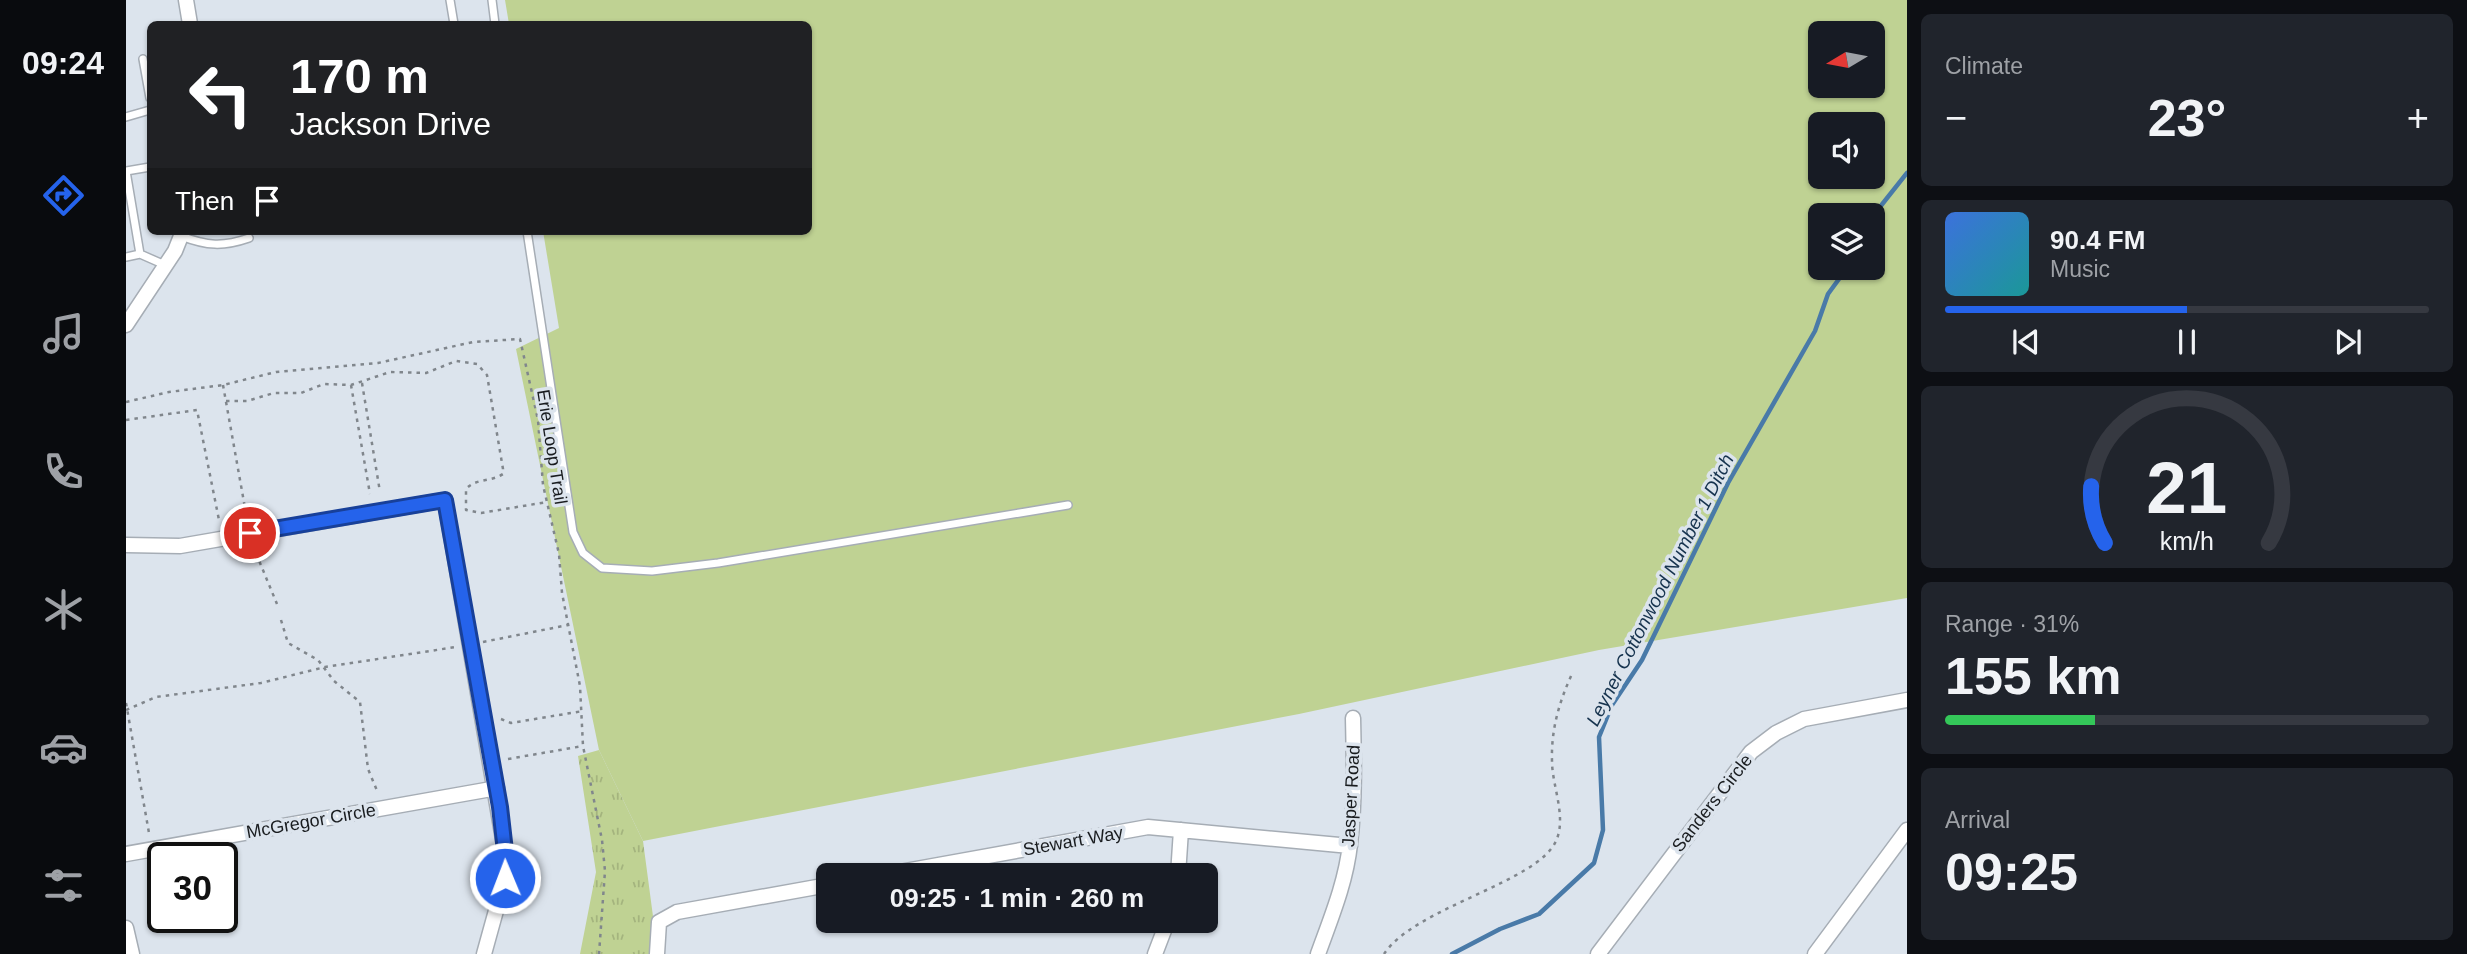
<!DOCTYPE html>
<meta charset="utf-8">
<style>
body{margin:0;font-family:Arial,sans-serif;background:#20242c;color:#f1f3f6;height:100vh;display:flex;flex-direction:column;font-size:26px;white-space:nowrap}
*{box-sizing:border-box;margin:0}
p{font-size:23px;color:#9ea1a6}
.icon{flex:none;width:38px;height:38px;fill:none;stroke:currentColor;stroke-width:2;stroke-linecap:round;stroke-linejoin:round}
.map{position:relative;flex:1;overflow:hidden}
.details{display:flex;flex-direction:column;gap:14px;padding:14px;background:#0d0f14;width:560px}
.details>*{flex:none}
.guide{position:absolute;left:21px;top:21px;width:665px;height:214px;border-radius:10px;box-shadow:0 2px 5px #0004;background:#202124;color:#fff;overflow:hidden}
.needle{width:46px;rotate:260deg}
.buttons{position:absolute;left:1682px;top:21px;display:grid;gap:14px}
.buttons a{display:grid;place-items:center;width:77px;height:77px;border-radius:10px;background:#171b24;box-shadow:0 2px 5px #0004;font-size:35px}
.speed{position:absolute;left:21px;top:842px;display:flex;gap:14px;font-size:35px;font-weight:700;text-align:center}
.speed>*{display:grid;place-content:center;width:91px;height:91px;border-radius:50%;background:#171b24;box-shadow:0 2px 5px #0004;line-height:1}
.speed .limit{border:4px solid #111;border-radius:10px;background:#fff;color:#111}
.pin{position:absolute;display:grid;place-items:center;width:60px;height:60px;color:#fff;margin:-30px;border:4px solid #fff;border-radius:50%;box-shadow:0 2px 7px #0007}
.me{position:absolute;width:77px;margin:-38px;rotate:359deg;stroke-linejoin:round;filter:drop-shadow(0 0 5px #0008)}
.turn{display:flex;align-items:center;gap:24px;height:147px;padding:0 28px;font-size:32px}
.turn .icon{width:91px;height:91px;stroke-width:2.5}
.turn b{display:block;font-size:49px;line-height:60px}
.then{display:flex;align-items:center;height:66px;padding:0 28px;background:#0003;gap:14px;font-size:26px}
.big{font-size:52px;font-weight:600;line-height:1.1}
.details .card{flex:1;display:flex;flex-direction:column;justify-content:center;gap:10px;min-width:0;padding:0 24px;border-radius:10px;background:#20242c}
.details .dial{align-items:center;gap:0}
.dial svg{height:182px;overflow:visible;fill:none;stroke:#363941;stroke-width:7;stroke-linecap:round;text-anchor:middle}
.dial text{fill:#f1f3f6;stroke:none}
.song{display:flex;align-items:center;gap:21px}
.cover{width:84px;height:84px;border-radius:10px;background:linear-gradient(135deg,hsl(220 70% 55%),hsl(180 70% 35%))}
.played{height:7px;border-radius:4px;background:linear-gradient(90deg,#2563eb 50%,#363941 50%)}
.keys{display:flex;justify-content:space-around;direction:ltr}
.heat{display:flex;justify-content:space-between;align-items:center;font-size:38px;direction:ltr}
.charge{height:10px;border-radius:5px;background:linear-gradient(90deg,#34c759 31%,#363941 0)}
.trip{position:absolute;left:690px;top:863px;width:402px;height:70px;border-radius:10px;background:#171b24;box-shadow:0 2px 5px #0004;font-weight:600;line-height:70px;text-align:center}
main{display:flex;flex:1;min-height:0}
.tab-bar{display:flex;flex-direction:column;width:126px;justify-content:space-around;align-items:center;background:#090b0e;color:#9ea1a6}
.tab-bar .icon{width:49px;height:49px}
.tab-bar .selected{color:#2563eb}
.tab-bar b{font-size:32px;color:#f1f3f6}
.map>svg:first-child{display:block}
.grass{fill:#bfd293;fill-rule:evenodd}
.park{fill:url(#park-tufts)}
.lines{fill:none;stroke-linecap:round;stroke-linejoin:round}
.stream{stroke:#497aa8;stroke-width:4.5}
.lane-casing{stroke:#a6adb5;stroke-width:10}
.street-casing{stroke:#a6adb5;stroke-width:17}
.path{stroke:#80868c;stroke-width:2.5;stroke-dasharray:3.5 5;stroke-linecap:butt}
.lane{stroke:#fff;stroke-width:7}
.street{stroke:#fff;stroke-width:14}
.route-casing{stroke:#184099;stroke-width:18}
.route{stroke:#2563eb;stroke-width:12}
.labels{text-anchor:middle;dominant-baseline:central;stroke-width:7;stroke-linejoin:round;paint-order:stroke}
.street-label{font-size:18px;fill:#191c1f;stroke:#dce4ed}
.water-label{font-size:19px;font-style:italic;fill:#16334e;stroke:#dce4ed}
</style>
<main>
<nav class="tab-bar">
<b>09:24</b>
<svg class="icon selected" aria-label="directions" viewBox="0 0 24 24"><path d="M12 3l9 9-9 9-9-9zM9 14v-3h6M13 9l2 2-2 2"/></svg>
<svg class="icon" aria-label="music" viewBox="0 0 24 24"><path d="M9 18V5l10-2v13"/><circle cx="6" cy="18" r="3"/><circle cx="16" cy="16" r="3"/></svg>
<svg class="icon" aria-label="phone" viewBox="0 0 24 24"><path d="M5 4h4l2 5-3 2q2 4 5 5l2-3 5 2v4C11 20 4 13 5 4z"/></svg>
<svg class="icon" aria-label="climate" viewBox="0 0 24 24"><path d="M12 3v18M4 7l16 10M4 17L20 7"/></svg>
<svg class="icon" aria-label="car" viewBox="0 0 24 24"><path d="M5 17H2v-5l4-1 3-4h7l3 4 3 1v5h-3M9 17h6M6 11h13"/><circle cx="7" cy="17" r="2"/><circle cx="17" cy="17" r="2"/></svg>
<svg class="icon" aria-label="filters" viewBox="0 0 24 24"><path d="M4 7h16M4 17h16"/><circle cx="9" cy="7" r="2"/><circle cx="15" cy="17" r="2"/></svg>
</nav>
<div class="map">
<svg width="1781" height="954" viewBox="0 0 1781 954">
<defs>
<pattern id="park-tufts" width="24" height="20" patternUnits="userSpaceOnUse" patternTransform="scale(1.75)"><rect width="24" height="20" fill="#bfd293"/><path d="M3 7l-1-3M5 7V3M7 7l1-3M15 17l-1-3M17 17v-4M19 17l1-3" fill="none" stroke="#a4b47e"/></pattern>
</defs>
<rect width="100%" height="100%" fill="#dce4ed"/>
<path class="grass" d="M379,0H1781V598L1473,650L1173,714L517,841L473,750L390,349L433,328L417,231H682V24H383ZM1694,33H1746V86H1694ZM1694,124H1746V177H1694ZM1694,215H1746V268H1694Z"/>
<path class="park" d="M473,750L517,841L532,954H454L470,872L452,756Z"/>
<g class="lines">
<path class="stream" d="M1746,217L1781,173
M1326,954L1374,929L1413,914L1468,863L1477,830L1473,737L1486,705L1516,660L1602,483L1689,331L1702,294L1721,268"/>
<defs>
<path id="lane" d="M324,0L328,24
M366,0L369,24
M17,59L24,98
M0,117L24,110
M0,171L24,167
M401,231L447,532L457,553L476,568L526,571L592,563L942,505
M55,236C81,246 97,247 123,238
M14,254L39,265
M0,257L14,254L0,171"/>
<path id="street" d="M60,0L64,24
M0,325L49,251L57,231
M0,545L54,546L319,500L379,851V878L358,954
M0,854L371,788
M757,875L1022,827L1224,846
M1052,875L1055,830
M0,928L6,954
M531,954L533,922L551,912L702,885
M1029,954L1042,920
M1192,954C1205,918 1220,882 1224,844C1229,802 1228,760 1227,718
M1472,954L1625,752L1650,733L1678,719L1781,700
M1689,954L1781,830"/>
</defs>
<use href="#lane" class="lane-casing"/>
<use href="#street" class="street-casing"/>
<path class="path" d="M236,383L254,492
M97,385L121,519
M225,385L244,494
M100,401H121L148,393H175L198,384L225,385L264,372L300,373L330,361L351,364L361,375L377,469V474C365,482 350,478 340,489V510L355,513L421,502
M0,402L43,392L97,385L150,372L252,363L347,342L394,339L412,420L417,485L433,554L436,593L454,686L457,746L476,840L479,871L473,954
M0,420L71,410L93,520
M127,546L151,604
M155,620L162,643L192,660L208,681L234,702L242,769L252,793
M357,642L442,625
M0,703L23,833
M0,710L30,697L135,683L199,667L330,647
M375,719L385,723L457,711
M382,759L457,746
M1258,954C1289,907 1411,883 1430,841C1441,817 1426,786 1426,761C1425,730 1433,702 1446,674"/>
<use href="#lane" class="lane"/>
<use href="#street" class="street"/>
</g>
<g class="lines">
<defs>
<path id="route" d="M124,533L319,500L374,807L379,851V878"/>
</defs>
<use href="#route" class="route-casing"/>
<use href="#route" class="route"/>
</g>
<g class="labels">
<g class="street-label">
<text transform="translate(426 447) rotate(81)">Erie Loop Trail</text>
<text transform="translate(1225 796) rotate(-87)">Jasper Road</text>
<text transform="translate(1586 803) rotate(-52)">Sanders Circle</text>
<text transform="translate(185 821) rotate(-10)">McGregor Circle</text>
<text transform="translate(947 841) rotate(-10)">Stewart Way</text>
</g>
<g class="water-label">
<text transform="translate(1534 590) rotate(-63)">Leyner Cottonwood Number 1 Ditch</text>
</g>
</g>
</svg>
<div class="buttons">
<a><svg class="needle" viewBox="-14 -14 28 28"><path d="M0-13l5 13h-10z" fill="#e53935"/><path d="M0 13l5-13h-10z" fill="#9ea1a6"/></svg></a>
<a><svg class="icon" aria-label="sound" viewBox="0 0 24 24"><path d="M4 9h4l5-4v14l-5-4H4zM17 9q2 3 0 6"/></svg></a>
<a><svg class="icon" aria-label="layers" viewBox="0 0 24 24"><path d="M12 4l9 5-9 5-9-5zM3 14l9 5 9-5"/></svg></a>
</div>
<div class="speed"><div class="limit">30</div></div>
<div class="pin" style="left:124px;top:533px;background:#d93025"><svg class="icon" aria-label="arrive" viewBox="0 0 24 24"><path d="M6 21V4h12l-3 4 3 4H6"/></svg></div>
<svg class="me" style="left:379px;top:878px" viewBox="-20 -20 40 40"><circle r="17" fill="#2563eb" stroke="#fff" stroke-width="3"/><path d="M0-11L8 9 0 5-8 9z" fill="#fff"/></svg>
<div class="trip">09:25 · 1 min · 260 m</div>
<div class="guide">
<div class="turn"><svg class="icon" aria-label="left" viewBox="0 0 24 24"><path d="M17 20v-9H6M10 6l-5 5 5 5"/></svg><div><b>170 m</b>Jackson Drive</div></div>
<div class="then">Then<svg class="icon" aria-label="arrive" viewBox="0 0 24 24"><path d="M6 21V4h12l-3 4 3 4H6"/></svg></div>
</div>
</div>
<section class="details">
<div class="card"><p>Climate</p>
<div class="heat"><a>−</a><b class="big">23°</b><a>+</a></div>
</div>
<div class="card">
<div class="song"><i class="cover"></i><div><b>90.4 FM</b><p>Music</p></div></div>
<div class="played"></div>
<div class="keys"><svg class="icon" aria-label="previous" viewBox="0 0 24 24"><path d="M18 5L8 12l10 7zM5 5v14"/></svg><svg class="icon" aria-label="pause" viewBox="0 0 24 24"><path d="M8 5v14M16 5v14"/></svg><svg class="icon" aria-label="next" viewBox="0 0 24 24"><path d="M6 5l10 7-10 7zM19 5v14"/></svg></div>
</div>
<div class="card dial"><svg viewBox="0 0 100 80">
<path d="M14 69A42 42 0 1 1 86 69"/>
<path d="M14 69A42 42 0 0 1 8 44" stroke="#2563eb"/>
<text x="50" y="56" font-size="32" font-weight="700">21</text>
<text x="50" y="72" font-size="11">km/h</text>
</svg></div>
<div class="card"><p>Range · 31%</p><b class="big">155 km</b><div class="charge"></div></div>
<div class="card"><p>Arrival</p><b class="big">09:25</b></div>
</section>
</main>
